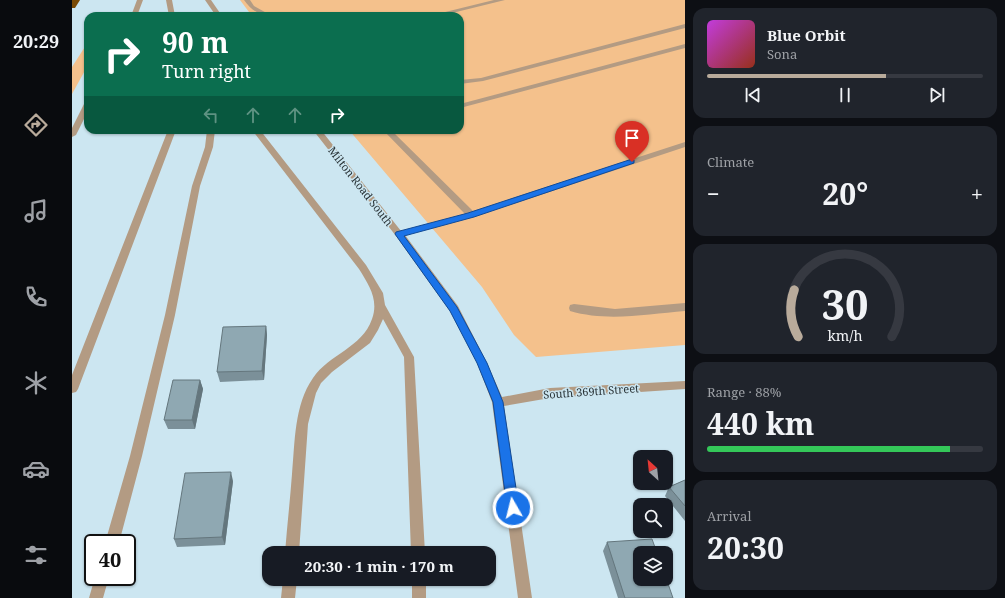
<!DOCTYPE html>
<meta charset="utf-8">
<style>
body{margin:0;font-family:"Noto Serif",serif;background:#20242c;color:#f1f3f6;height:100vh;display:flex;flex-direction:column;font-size:15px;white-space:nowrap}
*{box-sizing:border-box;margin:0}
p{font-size:13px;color:#9ea1a6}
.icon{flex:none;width:22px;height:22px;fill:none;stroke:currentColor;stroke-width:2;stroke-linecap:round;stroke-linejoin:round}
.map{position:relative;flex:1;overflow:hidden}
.sheet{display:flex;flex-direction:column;gap:8px;padding:8px;background:#0d0f14;width:320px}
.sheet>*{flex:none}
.hud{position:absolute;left:12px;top:12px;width:380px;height:122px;border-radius:12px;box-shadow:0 1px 3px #0004;background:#0b6e4f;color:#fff;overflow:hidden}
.needle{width:26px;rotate:333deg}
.controls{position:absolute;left:561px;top:450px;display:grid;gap:8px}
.controls a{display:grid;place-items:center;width:40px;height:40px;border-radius:8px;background:#171b24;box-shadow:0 1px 3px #0004;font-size:20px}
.speed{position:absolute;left:12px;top:534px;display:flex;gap:8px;font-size:20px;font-weight:700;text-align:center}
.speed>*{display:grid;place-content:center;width:52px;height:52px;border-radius:50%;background:#171b24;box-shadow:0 1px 3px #0004;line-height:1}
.speed .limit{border:2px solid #111;border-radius:6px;background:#fff;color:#111}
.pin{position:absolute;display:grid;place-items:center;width:34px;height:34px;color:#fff;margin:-41px -17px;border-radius:50% 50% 50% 0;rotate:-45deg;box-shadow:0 0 4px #0007}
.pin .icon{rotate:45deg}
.me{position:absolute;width:44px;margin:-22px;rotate:352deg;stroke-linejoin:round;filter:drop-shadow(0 0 3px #0008)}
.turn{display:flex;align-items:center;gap:14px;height:84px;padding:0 12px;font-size:18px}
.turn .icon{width:52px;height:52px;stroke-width:2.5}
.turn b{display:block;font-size:28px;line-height:34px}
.lanes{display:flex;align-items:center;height:38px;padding:0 12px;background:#0003;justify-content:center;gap:20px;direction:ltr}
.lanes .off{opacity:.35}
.big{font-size:30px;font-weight:700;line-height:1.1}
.sheet .widget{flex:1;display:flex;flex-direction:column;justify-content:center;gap:6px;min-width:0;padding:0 14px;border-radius:12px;background:#20242c}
.sheet .dial{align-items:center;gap:0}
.dial svg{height:104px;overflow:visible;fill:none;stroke:#363941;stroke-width:7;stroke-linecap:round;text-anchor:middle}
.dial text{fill:#f1f3f6;stroke:none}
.song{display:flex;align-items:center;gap:12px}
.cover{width:48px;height:48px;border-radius:6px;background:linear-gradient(135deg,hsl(290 70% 55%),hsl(10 70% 35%))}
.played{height:4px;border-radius:2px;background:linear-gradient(90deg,#b9ab9b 65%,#363941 65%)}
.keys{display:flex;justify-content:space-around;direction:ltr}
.heat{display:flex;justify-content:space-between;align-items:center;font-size:22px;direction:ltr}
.charge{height:6px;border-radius:3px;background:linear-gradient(90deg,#34c759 88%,#363941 0)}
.trip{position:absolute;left:190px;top:546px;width:234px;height:40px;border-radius:12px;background:#171b24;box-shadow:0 1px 3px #0004;font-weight:700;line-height:40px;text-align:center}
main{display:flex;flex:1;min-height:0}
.tab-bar{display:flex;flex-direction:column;width:72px;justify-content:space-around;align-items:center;background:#090b0e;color:#9ea1a6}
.tab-bar .icon{width:28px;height:28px}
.tab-bar .current{color:#b9ab9b}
.tab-bar b{font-size:18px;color:#f1f3f6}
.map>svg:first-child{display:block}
.green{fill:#f4c18c}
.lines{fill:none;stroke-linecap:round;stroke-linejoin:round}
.minor{fill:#b39b83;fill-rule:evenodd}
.highway{fill:#794904;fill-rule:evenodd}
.wall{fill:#7b9099}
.shaded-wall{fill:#64767d}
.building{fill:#8fa8b2;stroke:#64767d}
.route{fill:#1a73e8;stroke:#114b97}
.labels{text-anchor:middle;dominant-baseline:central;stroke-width:3;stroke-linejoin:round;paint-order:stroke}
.street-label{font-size:11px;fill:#2a3438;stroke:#cce6f1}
</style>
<main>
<nav class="tab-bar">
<b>20:29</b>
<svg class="icon current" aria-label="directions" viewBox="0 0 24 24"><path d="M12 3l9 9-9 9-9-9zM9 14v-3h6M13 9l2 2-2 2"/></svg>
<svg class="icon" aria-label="music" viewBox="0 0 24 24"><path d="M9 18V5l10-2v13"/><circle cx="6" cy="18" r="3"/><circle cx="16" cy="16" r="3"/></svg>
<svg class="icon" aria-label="phone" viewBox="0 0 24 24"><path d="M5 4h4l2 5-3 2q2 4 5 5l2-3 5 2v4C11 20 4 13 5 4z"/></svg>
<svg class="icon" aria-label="climate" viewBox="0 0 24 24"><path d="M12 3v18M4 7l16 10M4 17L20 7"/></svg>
<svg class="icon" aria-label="car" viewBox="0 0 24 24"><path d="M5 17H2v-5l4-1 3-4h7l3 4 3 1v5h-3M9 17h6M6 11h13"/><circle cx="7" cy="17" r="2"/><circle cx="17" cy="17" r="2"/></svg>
<svg class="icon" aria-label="filters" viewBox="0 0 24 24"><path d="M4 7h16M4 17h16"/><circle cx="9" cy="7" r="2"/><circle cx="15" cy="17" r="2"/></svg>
</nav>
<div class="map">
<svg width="613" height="598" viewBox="0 0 613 598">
<rect width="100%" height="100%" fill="#cce6f1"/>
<path class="green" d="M168,0H613V345L464,357L442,335L410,287L277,130H388V16H180Z
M16,42V65L0,94V67Z"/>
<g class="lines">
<path class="minor" d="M65,0H71L65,16H59Z
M94,0H100L103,16H97Z
M133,0H139L150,16H144Z
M172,0H178L182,6L200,16C188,16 179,10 172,0Z
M422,0H433L368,16H357Z
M613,24V28L411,81L388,84V80L409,78Z
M613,44V48L388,108V104Z
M13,102H16V111L4,135L0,137V128Z
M96,130H104L6,389L4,392L0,393V375Z
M135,130H143L141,147L128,186L103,315L70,456L47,543H33L58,456L93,315L120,186L133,147Z
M180,130H188L294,265L311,293L313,305L342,357L353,553H339L332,357L311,319L306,330L298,343L260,372L249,383L244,393L236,424L227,553H213C215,527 218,501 220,474C223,443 222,405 241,378C257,354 290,348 300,319C307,300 297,285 287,269Z
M241,130H249L329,231L393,214L311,130H319L401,211L613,142V147L402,217L333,235L386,306L415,363L430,397L478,388L613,381V389L478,398L432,406L460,598H446L420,402L405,363L378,311L324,236Z
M613,303V311C576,314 535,322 498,311L497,308L498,305L502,304L543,309Z
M23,577H37L31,598H17Z
M211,579H225L223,598H209Z
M340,579H354V598H340Z"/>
<path class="highway" d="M0,0H8L3,8H0Z"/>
</g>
<path class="wall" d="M194,326L195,335L192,380L148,382L145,372Z
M128,380L131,389L123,429H96L92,420Z
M613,480V521L593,496L597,487Z
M161,481L153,545L105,547L102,539Z
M535,542L601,598H546L531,551Z"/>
<path class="shaded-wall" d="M194,326L195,335L192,380L190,371Z
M128,380L131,389L123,429L120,420Z
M159,472L161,481L153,545L150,537Z"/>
<path class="building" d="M194,326L190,371L145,372L151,327Z
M101,380H128L120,420H92Z
M159,472L150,537L102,539L113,473Z
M613,480V506L597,487Z
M580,539L585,553H568V579H594V578L601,598H553L535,542Z"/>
<path class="route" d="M560,159L562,160V163L402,217L332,236L385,307L415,363L431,402L447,508L445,511L441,513L437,511L435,508L421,402L405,363L378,311L323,234L324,232L396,213Z"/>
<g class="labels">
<g class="street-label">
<text transform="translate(289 186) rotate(52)">Milton Road South</text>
<text transform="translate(519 391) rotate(-4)">South 369th Street</text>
</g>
</g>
</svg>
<div class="controls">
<a><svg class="needle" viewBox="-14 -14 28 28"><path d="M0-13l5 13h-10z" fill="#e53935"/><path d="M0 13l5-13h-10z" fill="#9ea1a6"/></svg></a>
<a><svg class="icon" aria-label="search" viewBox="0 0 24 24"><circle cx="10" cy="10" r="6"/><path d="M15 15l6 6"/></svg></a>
<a><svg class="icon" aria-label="layers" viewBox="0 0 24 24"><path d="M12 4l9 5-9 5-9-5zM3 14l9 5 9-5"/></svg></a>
</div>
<div class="speed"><div class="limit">40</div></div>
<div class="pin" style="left:560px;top:162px;background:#d93025"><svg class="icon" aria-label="arrive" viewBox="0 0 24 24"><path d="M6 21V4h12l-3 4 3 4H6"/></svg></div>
<svg class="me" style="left:441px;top:508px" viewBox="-20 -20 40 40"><circle r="17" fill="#1a73e8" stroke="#fff" stroke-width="3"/><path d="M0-11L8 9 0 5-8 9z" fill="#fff"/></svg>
<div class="trip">20:30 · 1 min · 170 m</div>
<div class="hud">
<div class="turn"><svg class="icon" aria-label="right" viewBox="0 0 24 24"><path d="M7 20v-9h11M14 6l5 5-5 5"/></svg><div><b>90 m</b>Turn right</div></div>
<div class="lanes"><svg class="icon off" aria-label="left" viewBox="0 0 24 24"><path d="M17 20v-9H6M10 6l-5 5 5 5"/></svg><svg class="icon off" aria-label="ahead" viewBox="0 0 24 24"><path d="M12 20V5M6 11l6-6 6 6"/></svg><svg class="icon off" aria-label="ahead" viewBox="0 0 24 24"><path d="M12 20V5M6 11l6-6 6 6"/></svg><svg class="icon" aria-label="right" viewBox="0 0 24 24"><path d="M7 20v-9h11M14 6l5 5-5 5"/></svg></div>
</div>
</div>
<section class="sheet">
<div class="widget">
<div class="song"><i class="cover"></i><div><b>Blue Orbit</b><p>Sona</p></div></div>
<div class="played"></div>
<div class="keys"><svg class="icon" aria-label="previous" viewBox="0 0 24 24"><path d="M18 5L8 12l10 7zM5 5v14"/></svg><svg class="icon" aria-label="pause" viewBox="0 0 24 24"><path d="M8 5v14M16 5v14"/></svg><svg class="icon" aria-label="next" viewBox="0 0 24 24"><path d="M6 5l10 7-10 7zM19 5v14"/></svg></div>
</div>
<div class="widget"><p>Climate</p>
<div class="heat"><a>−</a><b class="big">20°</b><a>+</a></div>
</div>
<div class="widget dial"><svg viewBox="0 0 100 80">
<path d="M14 69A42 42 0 1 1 86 69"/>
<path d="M14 69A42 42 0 0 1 11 33" stroke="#b9ab9b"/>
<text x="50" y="56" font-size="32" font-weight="700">30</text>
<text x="50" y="72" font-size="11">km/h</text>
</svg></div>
<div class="widget"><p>Range · 88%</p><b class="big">440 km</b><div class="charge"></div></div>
<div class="widget"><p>Arrival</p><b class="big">20:30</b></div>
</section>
</main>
